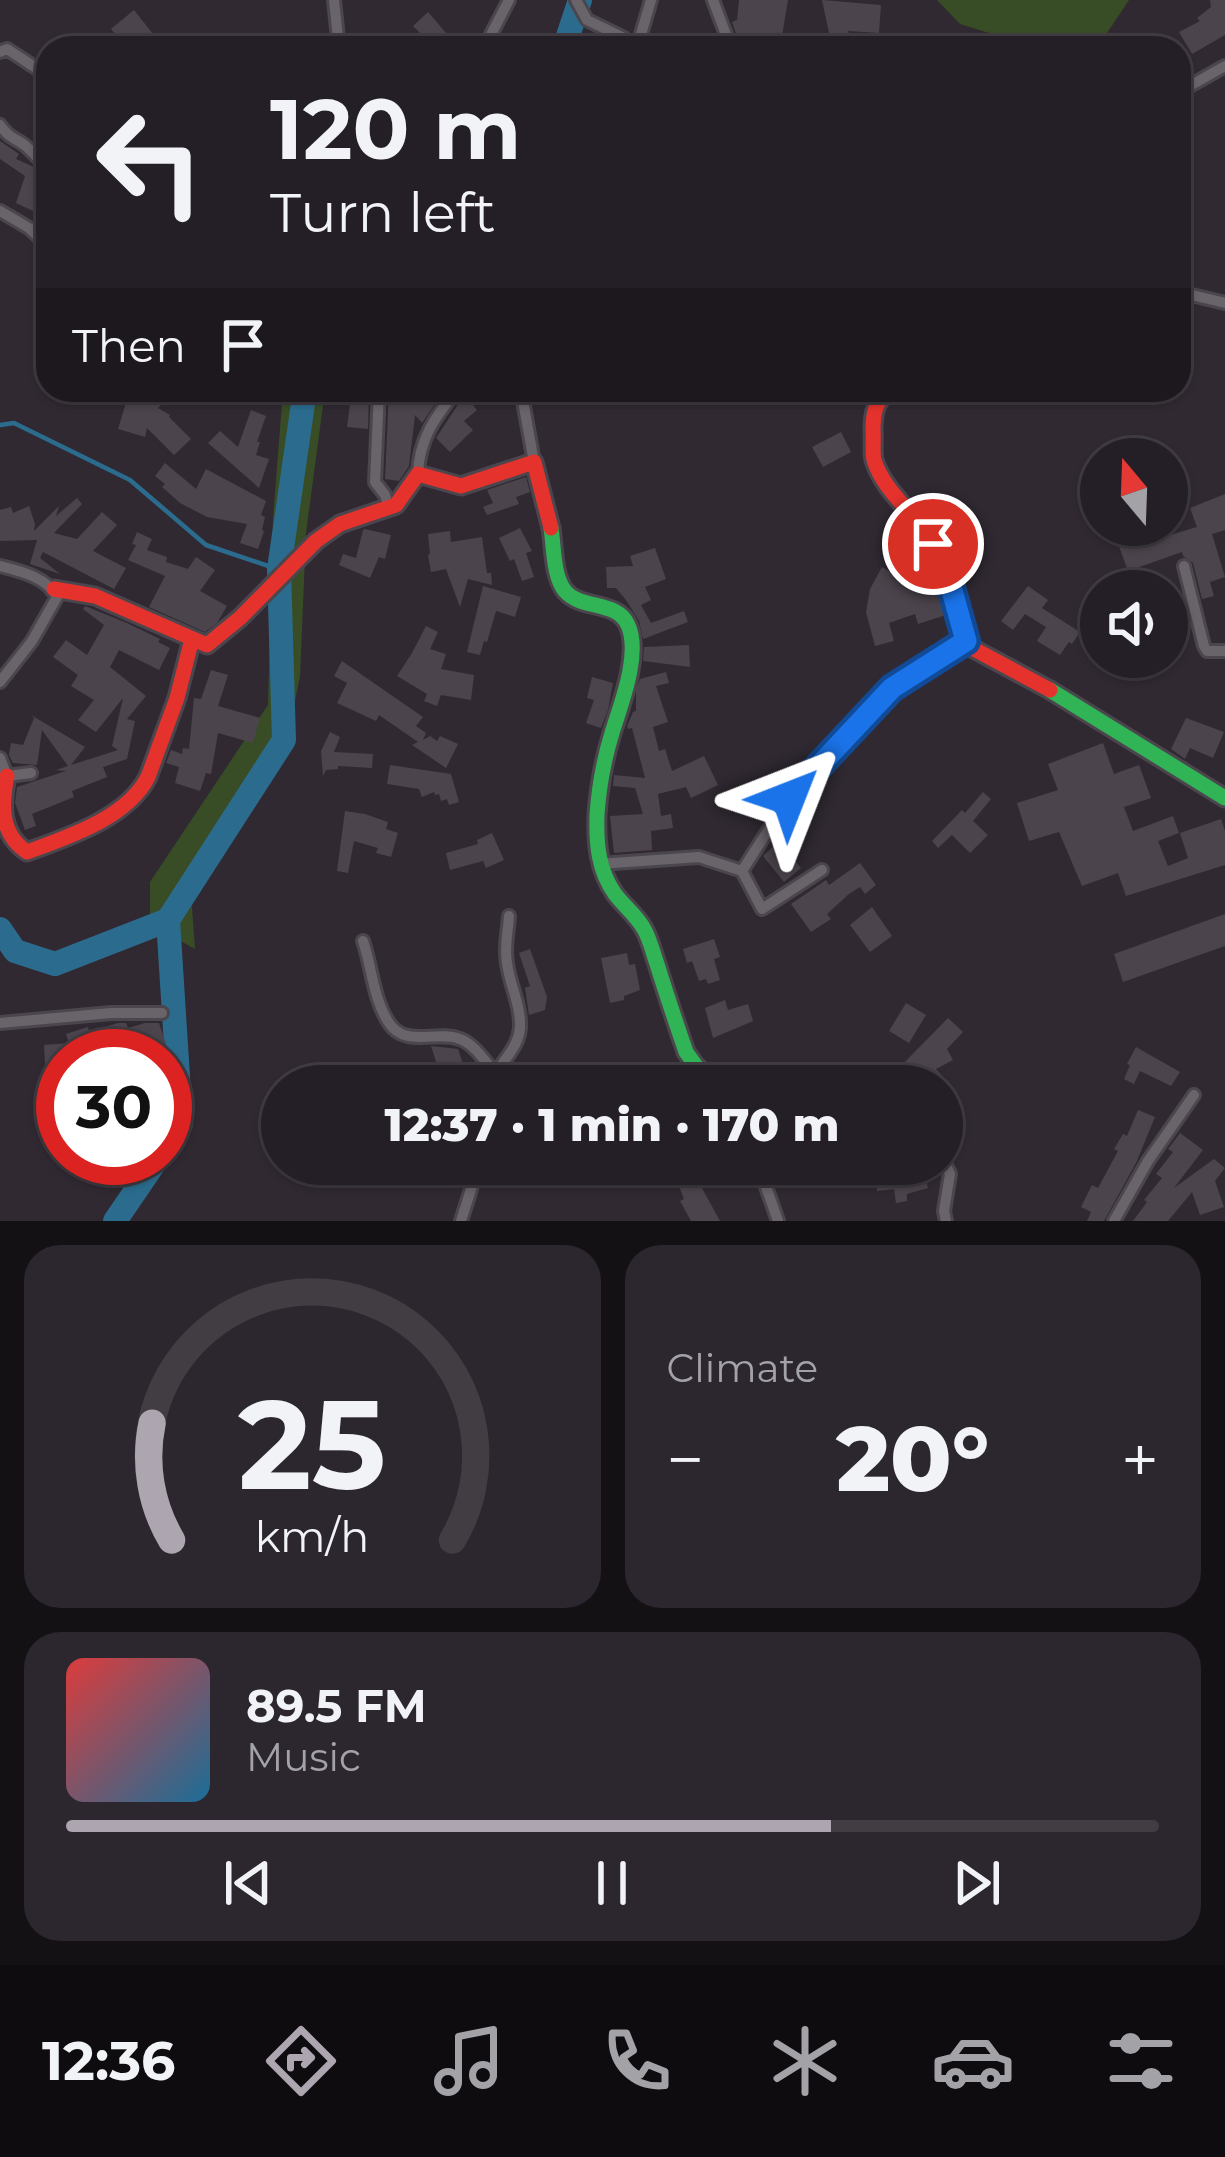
<!DOCTYPE html>
<meta charset="utf-8">
<style>
body{margin:0;font-family:Montserrat,sans-serif;background:#2c272e;color:#f1f3f6;height:100vh;display:flex;flex-direction:column;font-size:45px;white-space:nowrap}
*{box-sizing:border-box;margin:0}
p{font-size:39px;color:#a3a2a7}
.icon{flex:none;width:66px;height:66px;fill:none;stroke:currentColor;stroke-width:2;stroke-linecap:round;stroke-linejoin:round}
.map{position:relative;height:1221px;overflow:hidden}
.sheet{display:flex;flex-direction:column;gap:24px;padding:24px;background:#141115;flex:1}
.sheet>*{flex:none}
.banner{position:absolute;left:36px;top:36px;width:1155px;height:366px;border-radius:36px;box-shadow:0 3px 9px #0004,0 0 0 3px #413d43;background:#241f26;color:#f1f3f6;overflow:hidden}
.needle{width:78px;rotate:341deg}
.buttons{position:absolute;left:1080px;top:438px;display:grid;gap:24px}
.buttons a{display:grid;place-items:center;width:108px;height:108px;border-radius:50%;background:#241f26;box-shadow:0 3px 9px #0004,0 0 0 3px #413d43;font-size:60px}
.speed{position:absolute;left:36px;top:1029px;display:flex;gap:24px;font-size:60px;font-weight:700;text-align:center}
.speed>*{display:grid;place-content:center;width:156px;height:156px;border-radius:50%;background:#241f26;box-shadow:0 3px 9px #0004,0 0 0 3px #413d43;line-height:1}
.speed .limit{border:18px solid #d22;background:#fff;color:#111}
.pin{position:absolute;display:grid;place-items:center;width:102px;height:102px;color:#fff;margin:-51px;border:6px solid #fff;border-radius:50%;box-shadow:0 3px 12px #0007}
.me{position:absolute;width:132px;margin:-66px;rotate:45deg;stroke-linejoin:round;filter:drop-shadow(0 0 9px #0008)}
.turn{display:flex;align-items:center;gap:42px;height:252px;padding:0 36px;font-size:54px}
.turn .icon{width:156px;height:156px;stroke-width:2.5}
.turn b{display:block;font-size:84px;line-height:102px}
.then{display:flex;align-items:center;height:114px;padding:0 36px;background:#0003;gap:24px;font-size:45px}
.big{font-size:90px;font-weight:800;line-height:1.1}
.sheet .tile{flex:1;display:flex;flex-direction:column;justify-content:center;gap:18px;min-width:0;padding:0 42px;border-radius:36px;background:#2c272e}
.sheet .dial{align-items:center;gap:0}
.dial svg{height:312px;overflow:visible;fill:none;stroke:#413d43;stroke-width:7;stroke-linecap:round;text-anchor:middle}
.dial text{fill:#f1f3f6;stroke:none}
.song{display:flex;align-items:center;gap:36px}
.cover{width:144px;height:144px;border-radius:18px;background:linear-gradient(135deg,hsl(0 70% 55%),hsl(200 70% 35%))}
.played{height:12px;border-radius:6px;background:linear-gradient(90deg,#ada6b1 70%,#413d43 70%)}
.keys{display:flex;justify-content:space-around;direction:ltr}
.heat{display:flex;justify-content:space-between;align-items:center;font-size:66px;direction:ltr}
.sheet .tiles{flex:1;display:grid;gap:24px;grid-template-columns:1fr 1fr}
.tile:last-child{grid-column:span 2}
.trip{position:absolute;left:261px;top:1065px;width:702px;height:120px;border-radius:60px;background:#241f26;box-shadow:0 3px 9px #0004,0 0 0 3px #413d43;font-weight:800;line-height:120px;text-align:center}
.tabs{display:flex;height:192px;justify-content:space-around;align-items:center;background:#0e0c0f;color:#a3a2a7}
.tabs .icon{width:84px;height:84px}
.tabs .active{color:#ada6b1}
.tabs b{font-size:54px;color:#f1f3f6}
.map>svg:first-child{display:block}
.green{fill:#384d25}
.lines{fill:none;stroke-linecap:round;stroke-linejoin:round}
.stream{stroke:#2b6c8e;stroke-width:4.5}
.river{stroke:#2b6c8e;stroke-width:24}
.building{fill:#4c444c}
.street-casing{stroke:#4b464e;stroke-width:16}
.fast-casing{stroke:#4b464e;stroke-width:21}
.jam-casing{stroke:#4b464e;stroke-width:21}
.street{stroke:#68646a;stroke-width:10}
.fast{stroke:#30b455;stroke-width:15}
.jam{stroke:#e5322d;stroke-width:15}
.route-casing{stroke:#114b97;stroke-width:30}
.route{stroke:#1a73e8;stroke-width:21}
</style>
<div class="map">
<svg width="1225" height="1221" viewBox="0 0 1225 1221">
<rect width="100%" height="100%" fill="#302932"/>
<path class="green" d="M937,0H1129L1097,48H1037L960,24Z
M283,390H325L306,533L300,676L283,761L191,894L195,949L150,924V882L268,705L273,519Z"/>
<g class="lines">
<path class="stream" d="M0,425L14,423L130,480L206,545L277,569"/>
<path class="river" d="M564,48L580,0
M0,929L15,951L55,964L168,920
M165,1148L181,1124L168,920L284,740L279,569L305,390
M115,1221L158,1158"/>
</g>
<path class="building" d="M739,0H788L780,48H741L732,22L737,20Z
M822,0L881,5L879,33L848,31L854,48H788L787,45L829,33Z
M1210,0H1225V35L1192,54L1179,32L1200,21L1197,18L1211,7Z
M134,10L153,34L136,48H126L111,29Z
M428,12L447,34L464,48H435L413,26Z
M0,141L19,154L16,159L34,167L39,172L38,175L46,179L40,191L48,194V218L16,203L25,176L0,159Z
M123,390H139L161,405L158,408L170,415L169,417L191,439L174,455L147,428L145,437L118,429L128,396Z
M347,390H369L368,429L347,427L350,404L345,403Z
M389,390L444,391L422,423L415,415L409,466L399,481L385,479Z
M468,399L477,410L464,421L473,430L450,452L436,438L459,403L462,405Z
M251,410L266,416L257,442H260L256,455L269,459L259,488L208,443L220,431L238,447Z
M841,432L851,452L823,467L812,447Z
M165,463L196,489L206,469L266,501L261,515L265,517L262,530L264,531L258,549L240,543L247,524L207,517L180,503L162,487L165,484L155,476Z
M526,477L530,492L516,497L519,504L487,515L483,507L493,503L487,490Z
M1225,494V530L1212,534L1225,577L1210,582L1214,596L1202,599L1193,563L1183,556L1182,552L1128,571L1113,530L1127,525H1156L1160,538L1197,527L1190,508Z
M77,498L82,504L54,533L77,539L102,512L117,525L93,551L126,568L114,589L43,552L40,558L60,574L30,564L37,540L0,541V510L11,507L13,513L29,506L35,524L34,531L59,506L56,516Z
M520,528L532,551L526,553L534,577L522,581L514,559L510,561L499,538Z
M365,529L391,535L385,559L379,557L370,578L339,565L343,554L356,558L363,530Z
M450,531L451,542L482,537L487,573H491L492,585L468,579L460,607L446,569L431,572L428,555L430,554L428,534Z
M137,532L152,539L147,550L167,557L166,562L188,569L196,557L215,570L200,591L227,606L217,623L205,632L149,607L165,576L128,560L136,545L132,544Z
M920,545L935,576L946,615L918,624L915,614L889,623L894,641L875,646L866,612L870,589L882,567L914,584L903,550Z
M655,548L666,579L645,587L651,600L641,605L651,623L684,611L688,622L643,639L639,621L626,600L616,588H607L606,567L633,566L630,556Z
M483,586L521,597L515,617L496,611L487,642L484,641L480,655L467,652Z
M1028,586L1048,600L1042,608L1080,632L1072,644L1069,642L1060,655L1037,641L1046,627L1025,614L1013,630L1001,621Z
M85,606L127,623L160,639L158,642L170,648L159,670L119,650L110,667L146,696L127,719L135,721L127,759L103,767L107,777L72,791L74,797L32,814L36,826L25,830L15,803L17,787L66,771L56,770L68,766L42,730L37,765L13,763L9,755L11,743L23,745L34,718L31,715L85,747L71,765L118,750L112,746L123,698L96,732L78,720L94,700L71,686L78,675L53,657L66,640L87,655L104,625L83,609Z
M426,626L438,632L430,649L446,654L441,669L474,675L471,700L441,695L437,706L424,701L427,694L397,676L412,653Z
M689,645L690,667L643,661L644,647Z
M342,661L423,717L416,726L426,733L423,740L430,736L437,741L440,736L458,744L446,768L412,745L418,742L379,715L376,721L337,703L347,683L334,676Z
M211,670L228,675L218,706L260,718L253,743L218,733L211,774L206,773L200,791L175,783L179,767L166,763L171,750L182,754L183,748L189,749L194,698L201,699Z
M666,672L669,683L656,686L668,722L653,727L659,751L665,749L672,771L704,756L718,785L691,798L686,787L658,794L661,816L671,814L673,828L651,831L652,850L614,853L610,816L643,814L635,788L613,786L614,775L645,778L632,728L628,729L627,726L633,712L636,711V689L640,679Z
M592,677L613,683L608,710L601,728L586,723L594,700L587,698Z
M1186,718L1224,732L1213,758L1190,748L1185,759L1171,749Z
M330,732L340,737L334,752L373,754L372,768L338,766V769L326,770L323,776L321,751Z
M1103,743L1114,774L1139,765L1151,798L1124,807L1133,831L1173,816L1179,833L1158,841L1168,866L1188,858L1180,833L1221,819L1225,831V865L1126,896L1118,873L1082,886L1059,832L1029,841L1017,803L1058,790L1048,764Z
M390,765L451,774L459,802L449,805L447,799L441,801L439,794L435,795L434,792L422,797L419,789L387,784Z
M983,792L991,799L973,821L988,835L970,853L952,835L938,848L932,841L962,810L965,813Z
M345,811L365,814L388,822L386,829L398,833L391,857L376,853L378,848L354,841L348,873L337,871Z
M788,817L802,832L785,848L801,868L784,882L763,856L784,836L779,831Z
M492,833L504,860L486,868L483,861L450,870L446,853L478,844L477,840Z
M860,863L876,885L865,894L860,887L849,894L827,914L831,919L811,932L791,904L826,880L829,885Z
M872,907L892,936L870,952L850,925Z
M1225,914V946L1123,982L1114,954Z
M714,939L720,957L714,959L720,980L708,984L706,979L699,981L692,961L687,963L683,949Z
M530,949L547,997L545,1010L529,1015L525,988L530,986L519,953Z
M627,953L629,965L635,964L640,990L624,996V1000L610,1003L601,958Z
M725,1000L728,1010L748,1004L753,1021L713,1038L705,1008Z
M906,1003L926,1015L909,1043L889,1031Z
M948,1018L963,1032L947,1049L953,1060L936,1069L951,1086H933L916,1067L922,1086H878L875,1078L897,1070Z
M118,1023H126L128,1028L145,1023H159L170,1056H111L109,1047L82,1056H63V1079L46,1080L44,1045L69,1043L66,1034L88,1027L89,1032Z
M431,1046L458,1049L465,1070L470,1072L467,1086H438L437,1071H439Z
M1136,1047L1180,1072L1171,1086L1140,1071L1134,1084L1124,1079L1130,1065L1127,1064Z
M1138,1110L1155,1117L1136,1163L1104,1221H1087L1091,1212L1081,1207L1092,1185L1098,1188L1118,1151L1114,1149L1123,1134L1127,1136Z
M1180,1133L1203,1150L1174,1188L1214,1159L1225,1168L1215,1181L1224,1207L1200,1215L1192,1192L1168,1221H1133L1147,1202L1144,1200L1162,1178L1156,1174L1173,1152L1168,1149Z
M874,1164H922L928,1188L907,1194V1201L896,1203L894,1189L877,1191Z
M695,1167L702,1188L720,1221H691L680,1201L684,1199L674,1174Z"/>
<g class="lines">
<defs>
<path id="street" d="M334,0L339,48
M576,0L587,20L624,38L631,48
M713,0L731,48
M484,48L509,0
M637,48L651,0
M0,52L7,49L39,70L48,96
M1179,92L1225,66
M0,125C7,135 10,136 20,142C31,148 37,160 48,166
M0,211L29,228L48,246
M1179,292L1225,303
M379,390L375,482L385,495L389,508
M521,390L534,462
M418,474C419,439 435,417 457,390
M0,566C20,571 47,577 57,597L32,641L0,682
M1184,566L1204,646L1207,651H1225
M0,758L7,776L31,773
M599,864L699,857L742,871L762,909L822,870
M742,871L789,798L892,688L966,642
M363,941C372,967 373,999 389,1023C405,1048 437,1030 460,1039C474,1044 485,1061 494,1072
M0,1023L111,1013H162
M493,1086C496,1063 518,1052 520,1028C521,1005 510,986 507,963C504,948 508,932 509,916
M942,1156L950,1174L944,1211L946,1221
M758,1164L778,1221
M461,1221L479,1164
M1114,1221L1148,1161L1194,1095"/>
<path id="fast" d="M551,528C554,547 553,576 565,591C581,610 617,600 628,625C641,654 621,704 612,733C604,759 599,787 597,814C596,843 598,870 615,894C624,906 637,916 644,929C650,939 653,953 657,964C666,993 676,1023 686,1052L696,1066L718,1086
M1050,690L1225,798"/>
<path id="jam" d="M889,390C875,402 873,413 873,431C874,440 872,452 874,460C884,493 917,514 933,544C950,575 957,609 966,642L972,648L1050,690
M54,589L95,596L207,645L240,618L316,541L340,524L396,505L418,474L461,486L534,462L551,528
M7,776C1,805 0,834 27,852C68,837 127,818 148,777L177,698L192,639"/>
</defs>
<use href="#street" class="street-casing"/>
<use href="#fast" class="fast-casing"/>
<use href="#jam" class="jam-casing"/>
<use href="#street" class="street"/>
<use href="#fast" class="fast"/>
<use href="#jam" class="jam"/>
</g>
<g class="lines">
<defs>
<path id="route" d="M789,798L892,688L966,641L948,576L933,544"/>
</defs>
<use href="#route" class="route-casing"/>
<use href="#route" class="route"/>
</g>
</svg>
<div class="buttons">
<a><svg class="needle" viewBox="-14 -14 28 28"><path d="M0-13l5 13h-10z" fill="#e53935"/><path d="M0 13l5-13h-10z" fill="#a3a2a7"/></svg></a>
<a><svg class="icon" aria-label="sound" viewBox="0 0 24 24"><path d="M4 9h4l5-4v14l-5-4H4zM17 9q2 3 0 6"/></svg></a>
</div>
<div class="speed"><div class="limit">30</div></div>
<div class="pin" style="left:933px;top:544px;background:#d93025"><svg class="icon" aria-label="arrive" viewBox="0 0 24 24"><path d="M6 21V4h12l-3 4 3 4H6"/></svg></div>
<svg class="me" style="left:789px;top:798px" viewBox="-20 -20 40 40"><path d="M0-17L14 15 0 8-14 15z" fill="#1a73e8" stroke="#fff" stroke-width="4"/></svg>
<div class="trip">12:37 · 1 min · 170 m</div>
<div class="banner">
<div class="turn"><svg class="icon" aria-label="left" viewBox="0 0 24 24"><path d="M17 20v-9H6M10 6l-5 5 5 5"/></svg><div><b>120 m</b>Turn left</div></div>
<div class="then">Then<svg class="icon" aria-label="arrive" viewBox="0 0 24 24"><path d="M6 21V4h12l-3 4 3 4H6"/></svg></div>
</div>
</div>
<section class="sheet">
<div class="tiles">
<div class="tile dial"><svg viewBox="0 0 100 80">
<path d="M14 69A42 42 0 1 1 86 69"/>
<path d="M14 69A42 42 0 0 1 9 39" stroke="#ada6b1"/>
<text x="50" y="56" font-size="32" font-weight="700">25</text>
<text x="50" y="72" font-size="11">km/h</text>
</svg></div>
<div class="tile"><p>Climate</p>
<div class="heat"><a>−</a><b class="big">20°</b><a>+</a></div>
</div>
<div class="tile">
<div class="song"><i class="cover"></i><div><b>89.5 FM</b><p>Music</p></div></div>
<div class="played"></div>
<div class="keys"><svg class="icon" aria-label="previous" viewBox="0 0 24 24"><path d="M18 5L8 12l10 7zM5 5v14"/></svg><svg class="icon" aria-label="pause" viewBox="0 0 24 24"><path d="M8 5v14M16 5v14"/></svg><svg class="icon" aria-label="next" viewBox="0 0 24 24"><path d="M6 5l10 7-10 7zM19 5v14"/></svg></div>
</div>
</div>
</section>
<nav class="tabs">
<b>12:36</b>
<svg class="icon active" aria-label="directions" viewBox="0 0 24 24"><path d="M12 3l9 9-9 9-9-9zM9 14v-3h6M13 9l2 2-2 2"/></svg>
<svg class="icon" aria-label="music" viewBox="0 0 24 24"><path d="M9 18V5l10-2v13"/><circle cx="6" cy="18" r="3"/><circle cx="16" cy="16" r="3"/></svg>
<svg class="icon" aria-label="phone" viewBox="0 0 24 24"><path d="M5 4h4l2 5-3 2q2 4 5 5l2-3 5 2v4C11 20 4 13 5 4z"/></svg>
<svg class="icon" aria-label="climate" viewBox="0 0 24 24"><path d="M12 3v18M4 7l16 10M4 17L20 7"/></svg>
<svg class="icon" aria-label="car" viewBox="0 0 24 24"><path d="M5 17H2v-5l4-1 3-4h7l3 4 3 1v5h-3M9 17h6M6 11h13"/><circle cx="7" cy="17" r="2"/><circle cx="17" cy="17" r="2"/></svg>
<svg class="icon" aria-label="filters" viewBox="0 0 24 24"><path d="M4 7h16M4 17h16"/><circle cx="9" cy="7" r="2"/><circle cx="15" cy="17" r="2"/></svg>
</nav>
